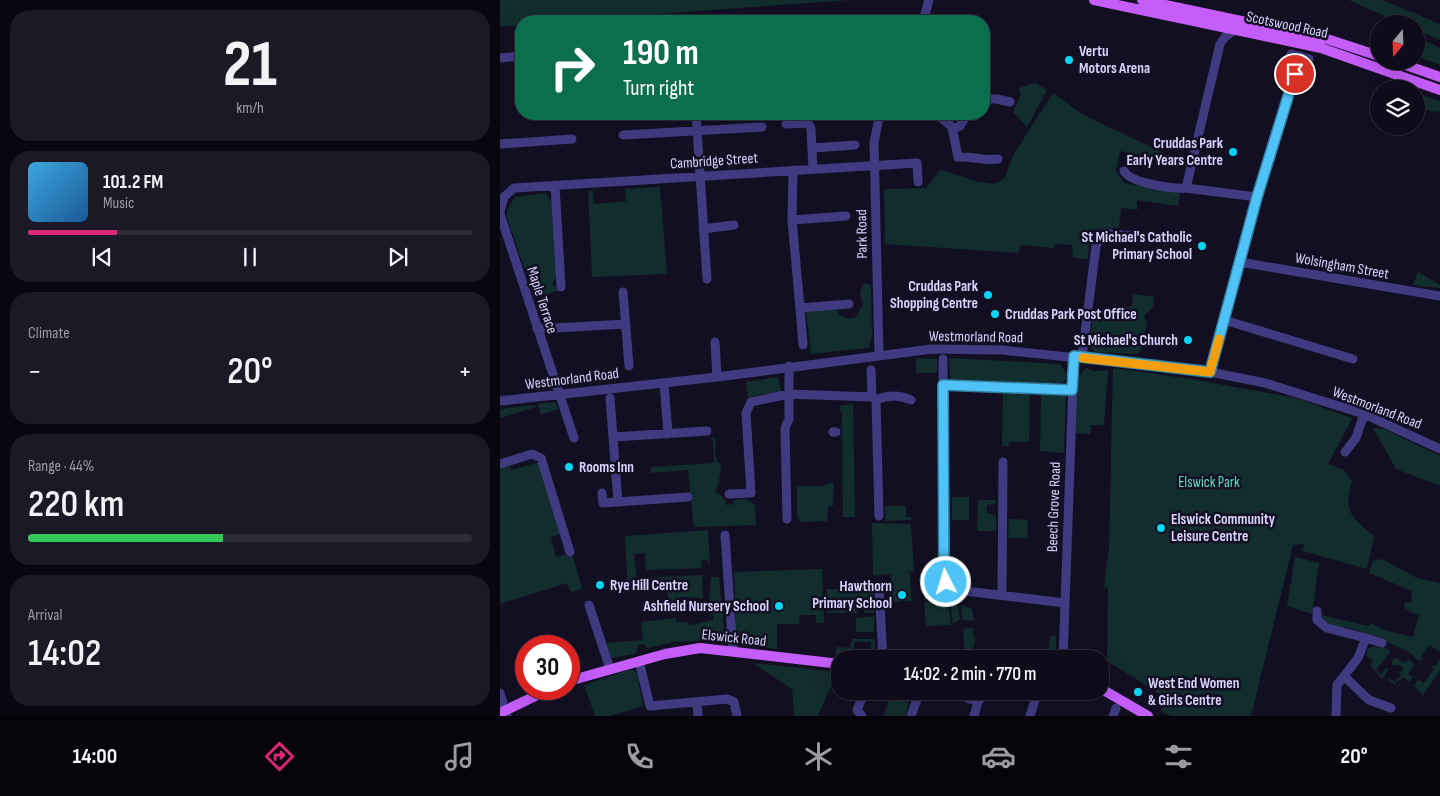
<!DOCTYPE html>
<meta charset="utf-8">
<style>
body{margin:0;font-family:"Sofia Sans Condensed",sans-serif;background:#1c1927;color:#f1f3f6;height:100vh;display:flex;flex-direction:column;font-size:19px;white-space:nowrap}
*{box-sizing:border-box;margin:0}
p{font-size:16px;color:#9b9ba2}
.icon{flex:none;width:28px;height:28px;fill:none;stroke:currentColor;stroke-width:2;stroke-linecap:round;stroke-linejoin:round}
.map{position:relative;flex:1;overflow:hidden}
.side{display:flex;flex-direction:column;gap:10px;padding:10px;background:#08060e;width:500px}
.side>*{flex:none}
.banner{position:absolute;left:15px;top:15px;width:475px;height:105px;border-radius:20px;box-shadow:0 5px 20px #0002,0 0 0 1px #2e2b39;background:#0b6e4f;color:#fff;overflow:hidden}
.needle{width:32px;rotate:199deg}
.controls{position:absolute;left:870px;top:15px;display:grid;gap:10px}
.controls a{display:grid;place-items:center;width:55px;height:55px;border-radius:50%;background:#0e0b1a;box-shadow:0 5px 20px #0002,0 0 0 1px #2e2b39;font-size:25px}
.speed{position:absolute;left:15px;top:635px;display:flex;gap:10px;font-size:25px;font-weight:700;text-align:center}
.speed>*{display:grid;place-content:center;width:65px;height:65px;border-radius:50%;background:#0e0b1a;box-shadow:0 5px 20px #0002,0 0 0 1px #2e2b39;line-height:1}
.speed .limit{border:8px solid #d22;background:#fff;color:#111}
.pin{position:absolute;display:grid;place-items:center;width:42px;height:42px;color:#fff;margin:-21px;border:2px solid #fff;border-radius:50%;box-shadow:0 1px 5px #0007}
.me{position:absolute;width:55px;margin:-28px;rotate:355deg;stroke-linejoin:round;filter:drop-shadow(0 0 4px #0008)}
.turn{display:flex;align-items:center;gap:18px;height:105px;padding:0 25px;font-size:22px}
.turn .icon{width:65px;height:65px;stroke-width:2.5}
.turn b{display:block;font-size:35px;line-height:42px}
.big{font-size:38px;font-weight:600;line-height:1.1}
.side .widget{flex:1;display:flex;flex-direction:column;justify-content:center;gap:8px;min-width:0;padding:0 18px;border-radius:20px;background:#1c1927}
.side .dial{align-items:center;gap:0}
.dial b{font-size:65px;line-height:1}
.song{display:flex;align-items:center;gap:15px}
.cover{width:60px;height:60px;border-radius:8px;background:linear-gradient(135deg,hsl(200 70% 55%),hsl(210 70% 35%))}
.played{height:5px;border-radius:2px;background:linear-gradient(90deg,#db2777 20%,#2e2b39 20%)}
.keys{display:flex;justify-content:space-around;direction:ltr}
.heat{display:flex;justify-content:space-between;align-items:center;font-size:28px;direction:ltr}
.charge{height:8px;border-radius:4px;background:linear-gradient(90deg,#34c759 44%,#2e2b39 0)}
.trip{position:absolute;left:331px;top:650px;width:278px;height:50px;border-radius:20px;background:#0e0b1a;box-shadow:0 5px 20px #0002,0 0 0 1px #2e2b39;font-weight:600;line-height:50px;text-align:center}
.dock{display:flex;height:80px;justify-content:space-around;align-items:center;background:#06040a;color:#9b9ba2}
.dock .icon{width:35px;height:35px}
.dock .on{color:#db2777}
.dock b{font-size:22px;color:#f1f3f6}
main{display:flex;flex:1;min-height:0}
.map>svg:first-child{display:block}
.green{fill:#122d2d}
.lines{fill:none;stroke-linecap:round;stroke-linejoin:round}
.minor{stroke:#403b80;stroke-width:9}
.major{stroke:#c45dfa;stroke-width:10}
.route-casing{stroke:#337fa1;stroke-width:12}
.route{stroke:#4fc3f7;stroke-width:9}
.slow{stroke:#f59e0b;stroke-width:9}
.poi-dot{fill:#08d5f4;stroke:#130f23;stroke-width:2}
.labels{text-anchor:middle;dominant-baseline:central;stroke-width:5;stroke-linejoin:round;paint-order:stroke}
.street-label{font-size:15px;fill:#d9d2fd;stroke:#130f23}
.poi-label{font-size:15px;font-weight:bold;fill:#d9d2fd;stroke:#130f23;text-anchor:start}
.park-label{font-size:15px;fill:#61dbc0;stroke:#130f23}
</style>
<main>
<section class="side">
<div class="widget dial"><b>21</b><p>km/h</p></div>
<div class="widget">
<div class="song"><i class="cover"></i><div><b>101.2 FM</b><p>Music</p></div></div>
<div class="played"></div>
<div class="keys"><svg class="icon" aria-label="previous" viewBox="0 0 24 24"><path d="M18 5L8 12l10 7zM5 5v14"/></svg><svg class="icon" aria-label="pause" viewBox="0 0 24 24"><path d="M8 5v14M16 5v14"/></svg><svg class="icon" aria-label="next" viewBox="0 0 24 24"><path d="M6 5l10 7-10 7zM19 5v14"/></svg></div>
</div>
<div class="widget"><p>Climate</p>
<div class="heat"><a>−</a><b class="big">20°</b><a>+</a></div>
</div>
<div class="widget"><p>Range · 44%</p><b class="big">220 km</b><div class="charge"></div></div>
<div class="widget"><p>Arrival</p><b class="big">14:02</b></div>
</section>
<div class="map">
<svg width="940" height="716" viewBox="0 0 940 716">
<rect width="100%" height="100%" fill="#130f23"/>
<path class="green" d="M0,0H349L62,21H21V25L0,27Z
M849,0H882L940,24V40L916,30V24H902Z
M916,36L940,48V65L916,56Z
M535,83L547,90L527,127L513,112L521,94L519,88Z
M553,93L582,114L688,165L686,166L620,151L616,171L624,183L680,193L678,206L637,200V210L621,208L619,228L593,229L589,241L588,259L573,258L572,245L555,244L554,248L521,245L518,253L385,244L384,189L426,188L441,169L474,181L493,184L504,179L514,154Z
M916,93L940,101V112L916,109Z
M160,187L167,274L92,277L88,191H93L94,204L126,201L125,189Z
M46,193L52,203L58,276L53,281V286L60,290L34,298L7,217V210L15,197Z
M918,272L940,285V288L913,285Z
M364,283L371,285L372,336L368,348L311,354L306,311L336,309C341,318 347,320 356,317L363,305L360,293Z
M633,294L654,297L653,307L644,316L647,322L641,351L637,354L595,352L589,346L593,313L632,306Z
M416,358L437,359V373H416Z
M449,358L560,364L567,374L565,381L560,384L450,380Z
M586,368L594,371L608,370L604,425H591L590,434L576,433L578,378Z
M613,368L691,379L796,398L852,418L828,464L844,470L852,481C843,512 851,517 874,536L867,569L803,551L804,544L793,545L751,716H672L661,711L668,699L607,661L608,587L604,588L609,548Z
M278,377L281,391L248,397L246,382Z
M503,393H530L529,442H510L508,446H502Z
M541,394L566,395L564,453L540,451Z
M56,402L58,409L41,415L38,404Z
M353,404L355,517H343L342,411H340V405Z
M35,405L36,407L0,418V409Z
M873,428L884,429L940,456V486L896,469Z
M213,437L216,440L215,455L218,463L221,464C221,471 219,485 215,491L225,499L226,505L234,504V500L246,499L255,505L256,525L194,527L188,470L151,473V467L214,463L213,440L211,439Z
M40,462L61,534L51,537L56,557L72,553L82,589L71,592L67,583L0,604V468L9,465L11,470Z
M332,482L334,485L333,506H328L327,521L300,522L297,517V486H323Z
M452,497H469V520H452Z
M478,500H497L495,504L487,505V513L496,516V531H477Z
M385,506H406V517H411V520L385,521Z
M509,519L528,520L527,538H508Z
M372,523L411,524L414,571L373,576Z
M208,530L210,564L207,560H201L202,568L146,570L145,553L134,554L137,584L145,583V578L202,575L203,598L181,597L178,599L179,608H169L167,588L128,590L125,536Z
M795,557L819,563L812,614L787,606Z
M882,559L917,578L940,583V652L929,645L921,657L925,662L921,659L920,661L922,664L909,652L883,640V638L845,627L837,630L823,625L821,615L868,626L871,623L884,630L913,637L919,615L912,613L904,607L905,602L911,603L912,591L869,573L873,561Z
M322,569L324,623H316V615H300L299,624H277V649L237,645L234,572Z
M410,572L411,601L392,602L391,573Z
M211,577H219L224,631L213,640L173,642L147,648L144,644L139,645L135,654L111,658L107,643L143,640L141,622L176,618V622H187L191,625L213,620V605H209Z
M441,585L446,596L443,599H424L423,586Z
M327,589H374V613H364V610L371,609V603H357V613H327Z
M456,596L460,619L453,624L450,600Z
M448,601L451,625L426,626L424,602Z
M461,605L472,609L474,621L463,620Z
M374,616V632H356V618Z
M466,628H474L472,630L475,639L472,653H465L463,630Z
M550,636H556V659H548Z
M352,639H375L376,659L363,658V655H371V642H354L353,655H359V657L336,655V647L350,648Z
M873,646L881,648L882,646L891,651L876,670L881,674L886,668L889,669L882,679L870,666L873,661L866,655L868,649Z
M895,658L906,663L908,659L915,665L908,674L913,677L909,682L904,677L894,684L888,680L890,678L895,682L901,675L898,672L903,671L902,666L892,665V660Z
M940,659V670L923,695L914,686L918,680L924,683L934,669L930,665L935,666Z
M253,663L337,672L318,716H294L292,689Z
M131,669L137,673L143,706L110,716H95L84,685Z
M392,691H411L406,716H383Z"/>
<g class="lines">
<path class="minor" d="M423,21L429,0
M736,29L725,37L720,44L686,188L757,197
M791,54L809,59
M0,58L21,56
M484,63L486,65
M484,99H497L510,102
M196,114L207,279
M437,114L452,127L458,157C472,156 484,161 498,159
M286,124L308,123L311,128L313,169
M452,130L460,126L467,114
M123,135L262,127
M0,144L72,139
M313,148L355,145
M293,170L292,220L300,308L349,304
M624,171C630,183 672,189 686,188
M55,185L61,287
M0,211L4,197L14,188L417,163L418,182
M0,214L74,438
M292,220L346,216
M203,229L234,225
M740,262L940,296
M123,292L129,366
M300,308L303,345
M724,320L853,359
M37,329L126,324
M215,342L217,377
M379,355L374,142L380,114
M582,357L596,246L601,235L605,233L665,240
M443,359L444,574L447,582L457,590L565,603
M371,370L372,397
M710,372L757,197L800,56
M164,383L168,434
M443,385L572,390
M110,398L118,502
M376,400L379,516
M0,401L217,377L432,349L502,350L710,372L765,383L864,414L940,449
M333,432H336
M114,437L207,431
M845,452L856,438L864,414
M0,464L32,454L41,458L70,552
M102,493L103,503L188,497
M229,494L251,493L246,413L251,402L289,394L372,397L376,400C387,395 400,395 411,400
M287,519L285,428L289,419V366
M225,535L233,651
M379,588L383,659
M502,595L503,462
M89,605L110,669
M817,611V620L827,628L866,638
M563,659L574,356
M139,661L150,706L227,699L234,702L237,716
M844,676L869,700L891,708
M0,693L7,716
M467,698L478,702
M197,702L198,716
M362,716L357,710L365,691
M411,716L420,691
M474,716L478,702L486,691
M530,716L537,694
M613,716L616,708
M836,716L837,685L858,658L866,638L882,643"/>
<path class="major" d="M594,0L821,48L940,90
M642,0L827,39L879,56
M894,61L940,77
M69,681L165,654L200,648L340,664
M600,688L648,716
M0,713L50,689"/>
</g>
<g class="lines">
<defs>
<path id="route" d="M446,582L444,574L443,385L572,390L574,356L710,372L757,197L795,74"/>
</defs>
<use href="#route" class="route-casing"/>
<use href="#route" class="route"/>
<path class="slow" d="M583,358L710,372L719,339"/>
</g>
<g class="poi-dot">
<circle cx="569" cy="60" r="5"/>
<circle cx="733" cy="152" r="5"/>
<circle cx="702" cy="246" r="5"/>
<circle cx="488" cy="295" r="5"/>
<circle cx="495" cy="314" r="5"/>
<circle cx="688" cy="340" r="5"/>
<circle cx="69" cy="467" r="5"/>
<circle cx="661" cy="528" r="5"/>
<circle cx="100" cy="585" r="5"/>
<circle cx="402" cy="595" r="5"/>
<circle cx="279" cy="606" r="5"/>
<circle cx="638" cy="692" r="5"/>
</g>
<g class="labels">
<g class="street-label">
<text transform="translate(787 25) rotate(12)">Scotswood Road</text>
<text transform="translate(214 161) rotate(-4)">Cambridge Street</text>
<text transform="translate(362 234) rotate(-91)">Park Road</text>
<text transform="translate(842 266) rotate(10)">Wolsingham Street</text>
<text transform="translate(42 300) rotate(72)">Maple Terrace</text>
<text transform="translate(476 337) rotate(1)">Westmorland Road</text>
<text transform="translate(72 379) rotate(-7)">Westmorland Road</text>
<text transform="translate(877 408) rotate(21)">Westmorland Road</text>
<text transform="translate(554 507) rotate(-88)">Beech Grove Road</text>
<text transform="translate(234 638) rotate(6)">Elswick Road</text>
</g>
<g class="poi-label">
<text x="579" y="51">Vertu<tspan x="579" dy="17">Motors Arena</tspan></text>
<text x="723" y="143" text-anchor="end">Cruddas Park<tspan x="723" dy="17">Early Years Centre</tspan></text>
<text x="692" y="237" text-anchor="end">St Michael's Catholic<tspan x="692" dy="17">Primary School</tspan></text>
<text x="478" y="286" text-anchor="end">Cruddas Park<tspan x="478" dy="17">Shopping Centre</tspan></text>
<text x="505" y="314">Cruddas Park Post Office</text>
<text x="678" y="340" text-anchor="end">St Michael's Church</text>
<text x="79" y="467">Rooms Inn</text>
<text x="671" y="519">Elswick Community<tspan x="671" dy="17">Leisure Centre</tspan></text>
<text x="110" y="585">Rye Hill Centre</text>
<text x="392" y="586" text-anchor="end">Hawthorn<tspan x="392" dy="17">Primary School</tspan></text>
<text x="269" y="606" text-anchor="end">Ashfield Nursery School</text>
<text x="648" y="683">West End Women<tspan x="648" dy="17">&amp; Girls Centre</tspan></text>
</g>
<g class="park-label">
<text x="709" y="482">Elswick Park</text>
</g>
</g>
</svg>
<div class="controls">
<a><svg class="needle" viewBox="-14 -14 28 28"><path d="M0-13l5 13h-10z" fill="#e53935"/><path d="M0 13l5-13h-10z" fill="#9b9ba2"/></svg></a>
<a><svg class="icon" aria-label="layers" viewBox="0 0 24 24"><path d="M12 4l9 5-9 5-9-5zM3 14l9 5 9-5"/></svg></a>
</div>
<div class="speed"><div class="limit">30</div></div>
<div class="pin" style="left:795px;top:74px;background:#d93025"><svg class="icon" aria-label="arrive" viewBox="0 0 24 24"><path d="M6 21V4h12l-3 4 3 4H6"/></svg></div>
<svg class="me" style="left:446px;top:582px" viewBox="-20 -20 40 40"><circle r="17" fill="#4fc3f7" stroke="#fff" stroke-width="3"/><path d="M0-11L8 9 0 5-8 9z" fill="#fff"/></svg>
<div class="trip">14:02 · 2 min · 770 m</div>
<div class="banner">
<div class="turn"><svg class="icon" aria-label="right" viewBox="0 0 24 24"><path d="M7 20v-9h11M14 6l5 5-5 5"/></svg><div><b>190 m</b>Turn right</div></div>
</div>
</div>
</main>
<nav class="dock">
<b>14:00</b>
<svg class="icon on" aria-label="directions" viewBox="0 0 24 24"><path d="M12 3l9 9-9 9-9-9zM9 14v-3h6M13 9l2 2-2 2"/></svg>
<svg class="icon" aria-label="music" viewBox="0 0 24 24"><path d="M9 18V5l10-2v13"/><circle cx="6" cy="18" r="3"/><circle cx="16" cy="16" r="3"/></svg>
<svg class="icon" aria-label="phone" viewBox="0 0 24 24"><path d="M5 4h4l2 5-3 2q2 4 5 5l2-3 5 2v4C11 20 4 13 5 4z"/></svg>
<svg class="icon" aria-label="climate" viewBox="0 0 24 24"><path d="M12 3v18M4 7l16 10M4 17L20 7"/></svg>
<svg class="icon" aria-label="car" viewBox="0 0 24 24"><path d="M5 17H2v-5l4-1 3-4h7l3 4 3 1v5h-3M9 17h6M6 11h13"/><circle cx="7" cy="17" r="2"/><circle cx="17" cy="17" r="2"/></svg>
<svg class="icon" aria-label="filters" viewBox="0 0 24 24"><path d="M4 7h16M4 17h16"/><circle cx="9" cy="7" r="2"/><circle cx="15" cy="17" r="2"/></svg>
<b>20°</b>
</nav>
